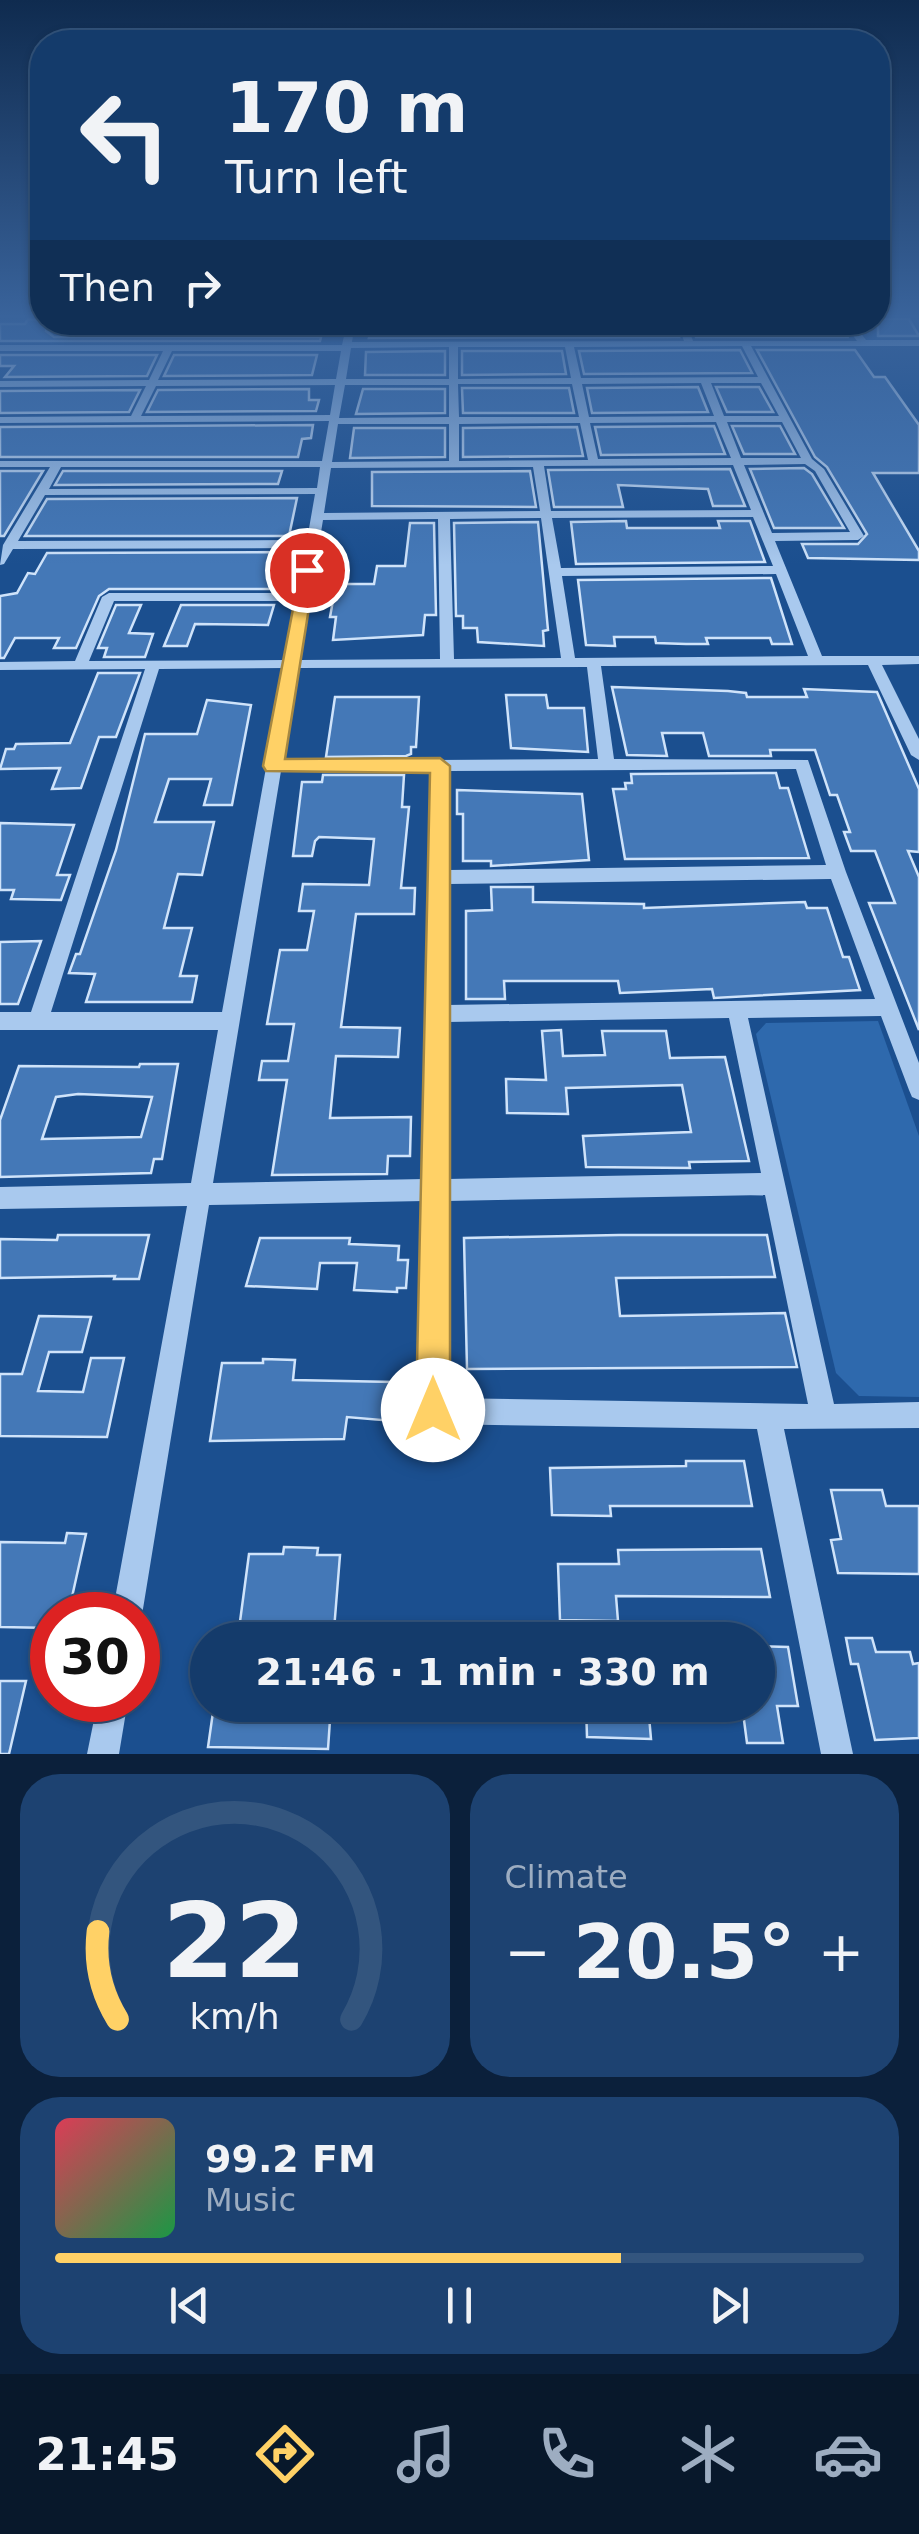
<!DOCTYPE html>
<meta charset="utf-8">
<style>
body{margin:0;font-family:"DejaVu Sans",sans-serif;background:#1d4271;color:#f1f3f6;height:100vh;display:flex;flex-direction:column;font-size:38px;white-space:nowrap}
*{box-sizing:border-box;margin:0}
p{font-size:32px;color:#9dadc1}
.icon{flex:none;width:55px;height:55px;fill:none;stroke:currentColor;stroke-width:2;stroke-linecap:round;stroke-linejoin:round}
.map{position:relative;height:1754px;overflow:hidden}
.side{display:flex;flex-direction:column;gap:20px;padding:20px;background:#0b203b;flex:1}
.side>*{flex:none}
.top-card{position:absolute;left:30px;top:30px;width:860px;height:305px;border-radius:40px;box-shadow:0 2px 8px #0004,0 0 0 2px #33557e;background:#143b6b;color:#f1f3f6;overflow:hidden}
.speed{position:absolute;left:30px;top:1592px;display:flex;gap:20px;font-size:50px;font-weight:700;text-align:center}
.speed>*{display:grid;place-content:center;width:130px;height:130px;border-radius:50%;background:#143b6b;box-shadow:0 2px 8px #0004,0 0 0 2px #33557e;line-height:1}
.speed .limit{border:15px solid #d22;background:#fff;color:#111}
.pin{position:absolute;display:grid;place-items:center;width:85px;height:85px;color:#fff;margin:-42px;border:5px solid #fff;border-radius:50%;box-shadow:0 2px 10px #0007}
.me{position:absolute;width:110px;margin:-55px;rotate:0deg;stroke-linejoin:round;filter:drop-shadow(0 0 8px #0008)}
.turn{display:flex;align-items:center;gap:35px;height:210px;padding:0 30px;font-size:45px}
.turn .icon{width:130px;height:130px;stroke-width:2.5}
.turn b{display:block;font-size:70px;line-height:85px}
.then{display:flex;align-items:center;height:95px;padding:0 30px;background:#0003;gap:20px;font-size:38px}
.big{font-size:75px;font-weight:800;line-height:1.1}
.side .tile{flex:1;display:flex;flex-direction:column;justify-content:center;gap:15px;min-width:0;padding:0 35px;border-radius:40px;background:#1d4271}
.side .dial{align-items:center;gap:0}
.dial svg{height:260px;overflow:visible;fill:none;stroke:#33557e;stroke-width:7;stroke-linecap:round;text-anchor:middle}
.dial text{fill:#f1f3f6;stroke:none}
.song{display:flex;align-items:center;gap:30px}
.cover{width:120px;height:120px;border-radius:15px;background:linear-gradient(135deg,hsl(350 70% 55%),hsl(140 70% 35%))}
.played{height:10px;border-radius:5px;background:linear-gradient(90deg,#ffd166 70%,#33557e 70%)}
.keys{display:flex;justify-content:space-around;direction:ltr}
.heat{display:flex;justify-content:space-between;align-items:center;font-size:55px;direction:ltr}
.side .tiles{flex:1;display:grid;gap:20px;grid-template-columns:1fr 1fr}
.tile:last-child{grid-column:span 2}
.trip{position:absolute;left:190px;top:1622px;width:585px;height:100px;border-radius:50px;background:#143b6b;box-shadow:0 2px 8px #0004,0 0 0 2px #33557e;font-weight:800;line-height:100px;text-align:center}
.tab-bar{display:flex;height:160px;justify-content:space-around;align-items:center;background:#08182b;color:#9dadc1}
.tab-bar .icon{width:70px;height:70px}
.tab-bar .selected{color:#ffd166}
.tab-bar b{font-size:45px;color:#f1f3f6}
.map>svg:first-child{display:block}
.green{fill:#2e69ad}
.building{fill:#4478b7;stroke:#cfe3fa;stroke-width:2.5;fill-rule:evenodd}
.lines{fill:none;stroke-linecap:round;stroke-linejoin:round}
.minor{fill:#a9c9ee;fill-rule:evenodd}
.route{fill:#ffd166;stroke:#a68842;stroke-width:2.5}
</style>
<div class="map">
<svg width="919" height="1754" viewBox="0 0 919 1754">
<rect width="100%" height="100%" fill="#1b4f8f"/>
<path class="green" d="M878,1021L919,1136V1397L859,1396L836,1373L756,1034L766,1023Z"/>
<path class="building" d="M28,319L50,322L46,331L54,337H321L320,341H0V324H25Z
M878,319H909L919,336H878Z
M374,322L634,326L633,322H674L679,337L369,338Z
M690,322H836L847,337H696Z
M740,350L752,373L584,374L579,351Z
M757,350H855L874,377H885L919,425V473H873L919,551V560L808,558L802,544H858L867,534L827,467L815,457Z
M445,351V375H365L366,352Z
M462,351H562L566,374L462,375Z
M0,355H157L147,376L5,377L14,366H0Z
M174,355H317L312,375L164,376Z
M698,387L708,412L592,413L587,388Z
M716,387H759L773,412H727Z
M462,388H569L574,413H463Z
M309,389V400H319L316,411L147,412L158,390Z
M363,389H445V413L356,414Z
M140,390L129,412L0,413V391Z
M313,425L311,438L302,439L298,457H0V427Z
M714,426L725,454L601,455L595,427Z
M732,426H780L795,454H744Z
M577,427L583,456L463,457V428Z
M354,428H445V457L350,458Z
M804,468L812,474L844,528H774L750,469Z
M730,469L745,506H713L708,489L618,485L623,507H554L548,470Z
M0,471H43L4,536H0Z
M63,471H282L278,484L55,485Z
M530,471L536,507L372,506V472Z
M297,498L289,536H25L47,499Z
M626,521L627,528H720L718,521H750L765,562L576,564L571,522Z
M538,522L548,630L543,631L544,646L478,642L477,628H463V616H456L454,523Z
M410,523H434L436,615H425L423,635L333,640L336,617H330L336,584H374L377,566H405Z
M286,552L278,589H109L99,596L76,648H54L59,638H15L4,658H0V596L17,593L28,573L35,574L47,553Z
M771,578L792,644H772L770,638H706L708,644H686L656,643L655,637H614L615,646L586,645L578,580Z
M116,605H141L129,633L153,634L145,657H104L107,648H98Z
M181,605H274L268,625L195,624L187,646H164Z
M98,673H140L116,737H99L81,788L52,789L60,768L0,769L6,749H14L16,744L70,743Z
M612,687L728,691L746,693L747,697H807L804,689L877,692L919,789V852L908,851L919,877V1030L869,903H895L875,851H851L844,832H850L837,795H830L815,750H770L771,756H709L703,733H662L667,756L627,755Z
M506,695H546L548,708H584L588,752L511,748Z
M335,697H419L416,747H411V754L406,756L326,757Z
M207,700L251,705L232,805H204L211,779H169L155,822H214L202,875L178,874L164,928H192L180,976H197L192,1002H86L95,974L69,973L76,954H80L116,850L145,734H197Z
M776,773L780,788H788L809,858L625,859L613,789H626L625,783H632L631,774Z
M323,775H404L402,807H409L401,888H415L414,914H356L341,1027L400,1028L398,1057L336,1056L330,1118L411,1117L410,1156H388L387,1174L272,1175L287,1080H259L262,1061H288L294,1024H267L280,950H307L314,911H299L303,884L369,885L374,839L319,837L315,841L312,856H293L302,782H322Z
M457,790L582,794L589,860L491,866V861H463V814H457Z
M0,823L74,825L57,875H70L61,900L11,899L14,890H0Z
M491,887H533V902L644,904V908L805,902L807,908H827L843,957H849L860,990L714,998L712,989L620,993L618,981H504L505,999H466V911L492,910Z
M41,941L18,1004H0V942Z
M561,1030L563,1056L605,1055L602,1031H666L670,1058L725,1057L749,1161L689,1162L690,1168L586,1167L583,1136L691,1132L682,1085L566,1088L568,1114L507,1113L506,1079L546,1080L542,1031Z
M140,1064H178L162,1159H154L151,1173L0,1177V1120L19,1066L139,1067ZM78,1094L152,1097L141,1137L42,1139L56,1097Z
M58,1235H149L139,1279H114L115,1276L0,1278V1239L57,1240Z
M619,1235H767L775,1277L616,1278L620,1316L785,1313L797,1367L467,1369L464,1238Z
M260,1238H350L349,1244L399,1246L398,1260H408L406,1288H397V1292L354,1290L357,1263H320L317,1289L246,1286Z
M39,1316L91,1317L82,1352H49L38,1391L83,1392L91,1358H124L107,1437L0,1436V1374H22Z
M263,1359L295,1360L293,1380L394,1382L393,1421L347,1417L344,1439L210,1441L222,1363H263Z
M686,1461H744L752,1506H610L611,1516L552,1515L550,1468L686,1466Z
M831,1490H882L886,1506H919V1574L838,1573L831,1540L841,1539Z
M67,1533L86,1534L68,1615H52V1628L0,1627V1542L65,1543Z
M284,1547L318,1548L317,1555H340L334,1630L239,1629L249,1554H283Z
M761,1549L770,1597L616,1596L618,1621L560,1620L558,1564H619L618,1550Z
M846,1638H872L876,1652H910L913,1664L919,1663V1738L875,1740L858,1664H851Z
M758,1646L788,1647L798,1706H777L783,1743H747L742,1705H758Z
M0,1681H26L9,1754H0Z
M214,1705H331L328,1749L208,1747Z
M586,1705H648L651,1739L587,1737Z"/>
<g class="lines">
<path class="minor" d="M54,322H63L60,327L346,326L347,322H355L352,342L684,341L677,322H686L693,341H857L843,322H852L866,340H919V346H751L812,459L824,469L864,536L858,540L775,541L822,656H919V664L882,665L919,739V760L911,755L868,665L601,666L614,759L808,760L846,872L919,1063V1100L912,1097L909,1090L881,1016L748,1018L834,1404L919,1402V1428L784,1429L853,1754H821L757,1429L433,1424L424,1420L420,1411L424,1201L209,1205L142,1615L138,1625V1615H112L187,1206L0,1209V1187L191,1183L218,1030H0V1012H31L145,669L0,670V662L75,661L102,597L109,593H298L306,548L13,549L4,564L0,565L3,545L50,467H0V461H322L329,421L0,423V417L131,416L146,386L0,387V381L149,380L163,351H0V345H342L345,332L54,333L50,330ZM742,346L758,377L581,378L574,347ZM449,347V379H346L351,348ZM458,347H565L571,378L458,379ZM172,351H341L336,379L158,380ZM701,383L714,416L589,417L582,384ZM711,383H761L779,416H724ZM458,384H572L579,417H459ZM335,385L330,415L141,416L156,386ZM345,385H449V417L339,418ZM716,422L731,458L598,459L590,423ZM727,422H782L801,458H741ZM580,423L588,460L459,461V424ZM338,424H449V461L332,462ZM805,464L815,471L850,532L772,533L744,465ZM733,465L751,510L551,511L544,466ZM61,467H320L317,488L49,489ZM533,467L540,511L324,513L331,468ZM315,494L307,540L18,541L45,495ZM753,517L773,566L561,568L552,518ZM541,518L561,658L454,659L450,519ZM438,519L440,659L300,660L323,520ZM776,574L808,656L575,658L562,576ZM114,601H296L285,660L89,661ZM587,667L598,759L283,761L298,668ZM284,668L222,1012H51L159,669ZM796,769L826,865L448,870V771ZM281,771H432L424,1179L213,1183ZM831,879L875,999L447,1005L448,884ZM729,1018L761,1173L447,1179V1022ZM765,1195L808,1404L446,1398L447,1201Z
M98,1700H128L119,1754H87Z"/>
</g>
<linearGradient id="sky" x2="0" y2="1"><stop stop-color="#0f2b4f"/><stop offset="0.56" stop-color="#39639b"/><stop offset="1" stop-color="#39639b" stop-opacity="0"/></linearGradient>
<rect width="919" height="565" fill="url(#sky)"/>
<path class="route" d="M301,567L315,570L285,759L440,758L450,766V1410L445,1422L433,1427L421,1422L416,1410L430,773L266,771L263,766Z"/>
</svg>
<div class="speed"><div class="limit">30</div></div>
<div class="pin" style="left:307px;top:570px;background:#d93025"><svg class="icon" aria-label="arrive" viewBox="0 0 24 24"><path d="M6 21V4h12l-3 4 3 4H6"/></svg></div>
<svg class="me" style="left:433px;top:1410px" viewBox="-20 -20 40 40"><circle r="19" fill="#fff"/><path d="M0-13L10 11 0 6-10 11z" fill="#ffd166"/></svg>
<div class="trip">21:46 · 1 min · 330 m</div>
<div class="top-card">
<div class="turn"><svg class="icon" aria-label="left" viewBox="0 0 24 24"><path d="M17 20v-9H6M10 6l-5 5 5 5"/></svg><div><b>170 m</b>Turn left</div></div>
<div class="then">Then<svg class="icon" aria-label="right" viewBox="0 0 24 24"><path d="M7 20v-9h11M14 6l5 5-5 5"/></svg></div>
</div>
</div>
<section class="side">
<div class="tiles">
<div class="tile dial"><svg viewBox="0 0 100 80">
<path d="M14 69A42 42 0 1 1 86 69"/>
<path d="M14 69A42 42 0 0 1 8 42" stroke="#ffd166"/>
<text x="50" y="56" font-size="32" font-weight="700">22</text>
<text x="50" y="72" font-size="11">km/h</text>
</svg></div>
<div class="tile"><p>Climate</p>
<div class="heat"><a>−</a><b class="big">20.5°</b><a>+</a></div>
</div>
<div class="tile">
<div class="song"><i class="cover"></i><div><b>99.2 FM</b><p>Music</p></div></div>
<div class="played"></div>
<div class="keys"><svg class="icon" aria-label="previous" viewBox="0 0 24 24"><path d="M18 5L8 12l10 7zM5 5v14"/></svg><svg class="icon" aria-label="pause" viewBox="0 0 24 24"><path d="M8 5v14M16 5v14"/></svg><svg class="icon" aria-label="next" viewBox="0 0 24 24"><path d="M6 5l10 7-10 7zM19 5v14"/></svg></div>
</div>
</div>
</section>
<nav class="tab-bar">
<b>21:45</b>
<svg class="icon selected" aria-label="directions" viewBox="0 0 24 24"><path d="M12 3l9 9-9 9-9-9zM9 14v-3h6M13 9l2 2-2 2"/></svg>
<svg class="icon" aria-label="music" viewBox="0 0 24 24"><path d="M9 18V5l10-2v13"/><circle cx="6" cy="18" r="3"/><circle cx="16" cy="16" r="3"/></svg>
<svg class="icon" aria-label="phone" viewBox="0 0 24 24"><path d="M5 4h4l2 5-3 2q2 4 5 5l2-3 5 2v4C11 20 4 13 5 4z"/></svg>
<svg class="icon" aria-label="climate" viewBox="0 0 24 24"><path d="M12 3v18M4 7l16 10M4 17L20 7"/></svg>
<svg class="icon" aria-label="car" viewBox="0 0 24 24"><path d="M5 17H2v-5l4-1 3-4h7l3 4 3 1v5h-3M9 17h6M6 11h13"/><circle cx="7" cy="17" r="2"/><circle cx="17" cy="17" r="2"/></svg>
</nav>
